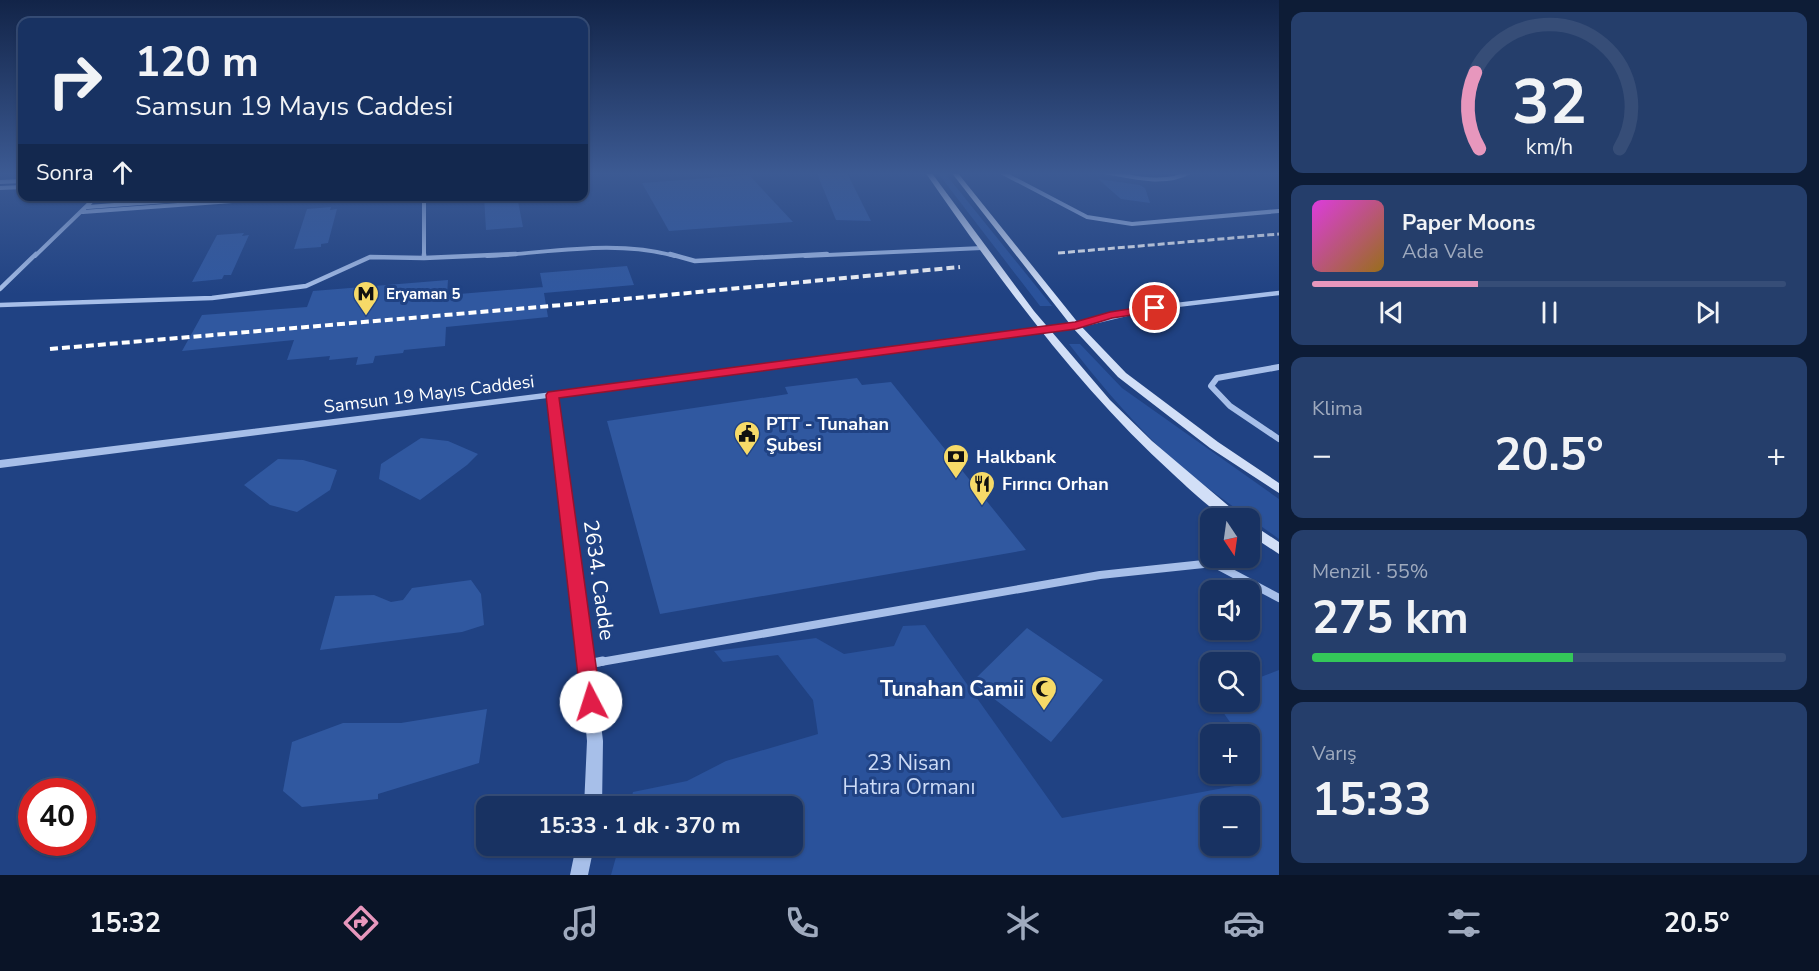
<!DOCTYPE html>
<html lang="tr">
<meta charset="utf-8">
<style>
body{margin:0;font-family:"Nunito Sans",sans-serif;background:#253e6b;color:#f1f3f6;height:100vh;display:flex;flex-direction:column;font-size:22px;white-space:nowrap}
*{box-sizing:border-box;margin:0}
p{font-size:20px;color:#9faabe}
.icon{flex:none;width:33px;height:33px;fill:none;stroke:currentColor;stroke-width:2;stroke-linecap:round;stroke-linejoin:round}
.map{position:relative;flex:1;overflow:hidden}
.drawer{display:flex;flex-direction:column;gap:12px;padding:12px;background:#0d1c36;width:540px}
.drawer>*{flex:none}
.guide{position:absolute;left:18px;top:18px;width:570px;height:183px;border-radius:12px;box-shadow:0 2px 4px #0004,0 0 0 2px #364d77;background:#183262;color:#f1f3f6;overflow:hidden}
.needle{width:39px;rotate:167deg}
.controls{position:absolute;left:1200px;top:508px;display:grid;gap:12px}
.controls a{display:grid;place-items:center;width:60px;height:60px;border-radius:12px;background:#183262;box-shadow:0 2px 4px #0004,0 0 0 2px #364d77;font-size:30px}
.speed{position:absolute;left:18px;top:778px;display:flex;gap:12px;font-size:30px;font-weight:700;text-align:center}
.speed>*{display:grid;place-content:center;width:78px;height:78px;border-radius:50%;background:#183262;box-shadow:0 2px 4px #0004,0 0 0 2px #364d77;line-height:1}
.speed .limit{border:9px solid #d22;background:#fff;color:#111}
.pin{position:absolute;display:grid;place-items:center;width:51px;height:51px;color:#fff;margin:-26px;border:3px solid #fff;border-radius:50%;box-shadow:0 2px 6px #0007}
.me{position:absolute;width:66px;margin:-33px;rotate:355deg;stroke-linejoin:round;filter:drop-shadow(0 0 4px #0008)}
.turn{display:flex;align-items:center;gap:21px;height:126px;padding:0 18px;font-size:27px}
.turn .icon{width:78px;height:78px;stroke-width:2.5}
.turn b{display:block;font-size:42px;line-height:51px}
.then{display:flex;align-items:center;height:57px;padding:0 18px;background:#0003;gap:12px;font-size:22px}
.big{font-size:45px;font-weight:700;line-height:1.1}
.drawer .widget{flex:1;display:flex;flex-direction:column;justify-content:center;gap:9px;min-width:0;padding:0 21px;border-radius:12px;background:#253e6b}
.drawer .dial{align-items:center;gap:0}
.dial svg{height:156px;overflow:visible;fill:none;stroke:#364d77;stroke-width:7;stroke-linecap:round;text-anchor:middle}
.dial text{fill:#f1f3f6;stroke:none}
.song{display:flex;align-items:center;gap:18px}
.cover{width:72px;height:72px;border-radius:9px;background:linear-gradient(135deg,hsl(300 70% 55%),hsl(40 70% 35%))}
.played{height:6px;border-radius:3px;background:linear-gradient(90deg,#e797bd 35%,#364d77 35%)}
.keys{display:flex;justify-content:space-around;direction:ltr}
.heat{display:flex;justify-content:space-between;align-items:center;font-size:33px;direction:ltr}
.charge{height:9px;border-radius:4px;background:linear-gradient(90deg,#34c759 55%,#364d77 0)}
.trip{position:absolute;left:476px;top:796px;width:327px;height:60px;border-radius:12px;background:#183262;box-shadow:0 2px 4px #0004,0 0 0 2px #364d77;font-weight:700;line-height:60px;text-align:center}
.tab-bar{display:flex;height:96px;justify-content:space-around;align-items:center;background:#0a1427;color:#9faabe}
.tab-bar .icon{width:42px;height:42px}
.tab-bar .current{color:#e797bd}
.tab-bar b{font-size:27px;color:#f1f3f6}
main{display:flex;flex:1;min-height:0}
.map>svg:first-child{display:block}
.green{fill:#2a529b;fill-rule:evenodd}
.building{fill:#3058a0}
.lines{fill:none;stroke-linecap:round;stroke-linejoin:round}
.minor-far4{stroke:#a7bfe9;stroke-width:4}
.minor-far3{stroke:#a7bfe9;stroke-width:4.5}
.minor-far2{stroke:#a7bfe9;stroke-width:6}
.minor-far1{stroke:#a7bfe9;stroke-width:8}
.minor{stroke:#a7bfe9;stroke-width:9}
.tertiary{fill:#a7bfe9;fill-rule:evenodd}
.secondary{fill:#d2dff7;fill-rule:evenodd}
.rail-far1{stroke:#fff;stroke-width:3;stroke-dasharray:7 3;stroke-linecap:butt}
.rail{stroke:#fff;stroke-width:4;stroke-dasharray:8 4;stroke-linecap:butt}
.route{fill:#e11d48;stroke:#92132f;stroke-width:1.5}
.labels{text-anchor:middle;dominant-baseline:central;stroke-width:6;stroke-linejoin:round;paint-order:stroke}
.far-poi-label{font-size:15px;font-weight:bold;fill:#fff;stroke:#204283;text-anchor:start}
.street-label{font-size:18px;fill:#fff;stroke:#204283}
.poi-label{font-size:18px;font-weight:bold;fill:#fff;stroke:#204283;text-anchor:start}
.near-street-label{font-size:21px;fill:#fff;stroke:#204283}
.near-poi-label{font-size:21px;font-weight:bold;fill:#fff;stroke:#204283;text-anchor:end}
.near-park-label{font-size:21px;fill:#ccdbf7;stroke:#204283}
</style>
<main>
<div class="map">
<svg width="1279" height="875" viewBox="0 0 1279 875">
<rect width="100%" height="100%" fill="#204283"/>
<path class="green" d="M937,172H944L1052,306H1040Z
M1069,344H1080L1122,388L1279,499V539C1237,509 1193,480 1156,444C1124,412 1096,379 1069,344Z
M925,625L1062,818L1256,782L1250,750V735H1239L1216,702H1250V681L1279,670V875H611L619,846H792V807H629L633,792L687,781L726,761L818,734L813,700L778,655L723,662L714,651L816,638L844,654L894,646L903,626ZM1210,807H1250V846H1210Z"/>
<path class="building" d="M816,171H846L871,221L836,220Z
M749,175L793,222L669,231L642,183Z
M1098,179L1140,185L1145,188L1150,203L1121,199Z
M484,196H517L523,227L486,230Z
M331,207L330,210L337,209L328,243L321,244V247L294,249L307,209Z
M244,233L242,236L249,235L231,275H224L222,279L192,282L217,235Z
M627,266L634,285L544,293L540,273Z
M448,280L447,295L543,287L548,317L446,327L445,346L404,350L403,353L375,356L373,363L356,365L358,357L329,360L330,356L287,360L294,340L182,351L202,315L307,307L313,291Z
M857,378L862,385L891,382L1026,550L660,614L607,421L788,394L785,387Z
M421,438L448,441L478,454L467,465L420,500L379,479L381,464Z
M278,459L303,460L337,470L330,490L297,512L270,505L244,485Z
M471,580L481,594L484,625L462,632L320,650L335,596L374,595L391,602L403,600L412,588Z
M1027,628L1103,680L1051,742L972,682Z
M487,709L479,763L378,794V799L302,807L283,791L292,742L343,723H401Z"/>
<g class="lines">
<path class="minor-far4" d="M1001,172L1087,217L1132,224L1279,211
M1105,172C1132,177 1165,186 1190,172
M0,182L22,181
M0,188L22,187
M424,196V256
M88,207L233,196
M83,212L301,196
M35,256L97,196
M487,256C550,253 613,239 675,256
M805,256L982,248"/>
<path class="minor-far3" d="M424,254V258
M670,254L695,261L827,254
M0,289L36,254
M0,305L212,298L306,286L370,257L424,258L516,254
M1076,326L1151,308L1279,293"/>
<path class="minor-far2" d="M1279,367L1217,378L1211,386L1230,406L1279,439"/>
<path class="minor-far1" d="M595,663L1100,575L1213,563L1279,598"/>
<path class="minor" d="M588,664L603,661"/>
<path class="tertiary" d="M1076,323L1079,324V328L557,397L594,664L603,741L602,807H584L587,741L580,664L548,398L0,468V460L552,392Z
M576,846H594L588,875H570Z"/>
<path class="secondary" d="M925,172H931L1034,311L1110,400L1152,441L1244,519C1238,519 1231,520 1226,518C1210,509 1187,487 1173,474C1076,386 1000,280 925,172Z
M951,172H957L1079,324L1126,373L1218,442L1279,483V493L1210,448L1118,377L1073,328Z
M1250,523L1279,542V554L1250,535Z"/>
<path class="rail-far1" d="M1058,253L1279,234"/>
<path class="rail" d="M50,349L562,305L960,267"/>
</g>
<linearGradient id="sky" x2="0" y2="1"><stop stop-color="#122448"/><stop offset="0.59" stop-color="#3c5a93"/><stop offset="1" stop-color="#3c5a93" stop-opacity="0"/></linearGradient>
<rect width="1279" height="294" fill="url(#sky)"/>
<path class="route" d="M1155,305L1161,308L1159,311L1112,318L1076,329L559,398L601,702L598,709L591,711L584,709L581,702L546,395L548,392L1075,322L1110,312Z"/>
<defs>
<symbol id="metro-pin" viewBox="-11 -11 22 30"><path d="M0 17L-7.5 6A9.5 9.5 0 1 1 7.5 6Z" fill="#f6da68" stroke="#204283"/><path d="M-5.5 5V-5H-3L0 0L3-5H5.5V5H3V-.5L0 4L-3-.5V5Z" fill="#111"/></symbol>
<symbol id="civic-pin" viewBox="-11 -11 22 30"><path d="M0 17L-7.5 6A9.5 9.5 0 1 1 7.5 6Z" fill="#f6da68" stroke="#204283"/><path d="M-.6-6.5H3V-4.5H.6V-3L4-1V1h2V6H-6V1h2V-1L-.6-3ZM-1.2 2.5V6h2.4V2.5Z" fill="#111"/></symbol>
<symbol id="bank-pin" viewBox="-11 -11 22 30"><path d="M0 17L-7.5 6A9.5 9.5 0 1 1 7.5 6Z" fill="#f6da68" stroke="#204283"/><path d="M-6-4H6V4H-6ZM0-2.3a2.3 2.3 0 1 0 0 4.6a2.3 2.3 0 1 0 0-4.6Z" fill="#111"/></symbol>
<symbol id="restaurant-pin" viewBox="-11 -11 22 30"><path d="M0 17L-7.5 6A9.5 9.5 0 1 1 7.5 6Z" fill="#f6da68" stroke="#204283"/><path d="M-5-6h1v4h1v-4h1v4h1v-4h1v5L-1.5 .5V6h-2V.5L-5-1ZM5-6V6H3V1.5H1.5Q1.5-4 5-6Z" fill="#111"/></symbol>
<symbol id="mosque-pin" viewBox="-11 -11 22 30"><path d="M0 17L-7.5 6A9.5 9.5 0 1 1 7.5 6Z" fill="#f6da68" stroke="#204283"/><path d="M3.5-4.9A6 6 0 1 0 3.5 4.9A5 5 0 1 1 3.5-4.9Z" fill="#111"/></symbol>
</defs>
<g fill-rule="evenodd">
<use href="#metro-pin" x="351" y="279" width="30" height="40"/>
<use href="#civic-pin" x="732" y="419" width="30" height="40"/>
<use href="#bank-pin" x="941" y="442" width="30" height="40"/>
<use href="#restaurant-pin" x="967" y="469" width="30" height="40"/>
<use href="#mosque-pin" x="1029" y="674" width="30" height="40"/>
</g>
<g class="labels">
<g class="far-poi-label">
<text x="386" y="294">Eryaman 5</text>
</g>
<g class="street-label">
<text transform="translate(429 394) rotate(-7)">Samsun 19 Mayıs Caddesi</text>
</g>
<g class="poi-label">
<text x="766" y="424">PTT - Tunahan<tspan x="766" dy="21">Şubesi</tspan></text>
<text x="976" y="457">Halkbank</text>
<text x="1002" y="484">Fırıncı Orhan</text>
</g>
<g class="near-street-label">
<text transform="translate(599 580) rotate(82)">2634. Cadde</text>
</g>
<g class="near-poi-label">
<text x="1024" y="689">Tunahan Camii</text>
</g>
<g class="near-park-label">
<text x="909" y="763">23 Nisan<tspan x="909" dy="24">Hatıra Ormanı</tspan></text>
</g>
</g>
</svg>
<div class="controls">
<a><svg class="needle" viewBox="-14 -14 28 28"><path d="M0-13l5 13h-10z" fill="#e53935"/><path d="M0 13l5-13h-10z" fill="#9faabe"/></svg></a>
<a><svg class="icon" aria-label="sound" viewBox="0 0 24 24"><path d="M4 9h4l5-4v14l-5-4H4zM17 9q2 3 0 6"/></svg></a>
<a><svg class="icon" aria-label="search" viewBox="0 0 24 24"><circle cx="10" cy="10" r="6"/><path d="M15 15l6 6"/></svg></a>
<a>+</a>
<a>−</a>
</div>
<div class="speed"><div class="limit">40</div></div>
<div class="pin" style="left:1155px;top:308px;background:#d93025"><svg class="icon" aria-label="arrive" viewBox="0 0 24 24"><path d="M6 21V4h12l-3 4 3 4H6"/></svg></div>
<svg class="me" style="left:591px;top:702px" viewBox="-20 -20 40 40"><circle r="19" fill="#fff"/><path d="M0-13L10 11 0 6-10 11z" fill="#e11d48"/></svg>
<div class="trip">15:33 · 1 dk · 370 m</div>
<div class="guide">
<div class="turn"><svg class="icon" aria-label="right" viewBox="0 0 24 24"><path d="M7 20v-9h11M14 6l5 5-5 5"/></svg><div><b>120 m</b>Samsun 19 Mayıs Caddesi</div></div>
<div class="then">Sonra<svg class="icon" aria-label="ahead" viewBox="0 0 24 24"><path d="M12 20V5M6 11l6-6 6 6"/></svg></div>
</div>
</div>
<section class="drawer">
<div class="widget dial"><svg viewBox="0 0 100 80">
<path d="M14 69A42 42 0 1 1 86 69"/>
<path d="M14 69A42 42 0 0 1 12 30" stroke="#e797bd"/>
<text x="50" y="56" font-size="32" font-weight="700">32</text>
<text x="50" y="72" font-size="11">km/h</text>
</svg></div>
<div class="widget">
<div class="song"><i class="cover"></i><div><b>Paper Moons</b><p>Ada Vale</p></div></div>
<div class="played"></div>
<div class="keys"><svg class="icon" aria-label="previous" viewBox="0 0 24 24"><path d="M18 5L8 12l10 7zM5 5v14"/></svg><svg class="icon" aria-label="pause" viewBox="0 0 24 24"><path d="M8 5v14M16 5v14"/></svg><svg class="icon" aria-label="next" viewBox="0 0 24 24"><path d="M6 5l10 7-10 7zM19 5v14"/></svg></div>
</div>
<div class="widget"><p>Klima</p>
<div class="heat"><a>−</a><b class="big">20.5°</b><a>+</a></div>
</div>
<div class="widget"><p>Menzil · 55%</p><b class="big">275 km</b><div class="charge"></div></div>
<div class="widget"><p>Varış</p><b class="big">15:33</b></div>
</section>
</main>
<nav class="tab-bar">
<b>15:32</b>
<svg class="icon current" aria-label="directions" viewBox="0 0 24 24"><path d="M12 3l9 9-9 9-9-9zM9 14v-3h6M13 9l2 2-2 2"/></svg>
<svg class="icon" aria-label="music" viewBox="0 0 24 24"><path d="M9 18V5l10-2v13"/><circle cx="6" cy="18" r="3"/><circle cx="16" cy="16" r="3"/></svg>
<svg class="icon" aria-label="phone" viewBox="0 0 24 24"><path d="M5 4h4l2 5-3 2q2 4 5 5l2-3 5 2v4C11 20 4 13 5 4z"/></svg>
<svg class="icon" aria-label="climate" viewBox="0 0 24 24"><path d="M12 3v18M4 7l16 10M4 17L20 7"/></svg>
<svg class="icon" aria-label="car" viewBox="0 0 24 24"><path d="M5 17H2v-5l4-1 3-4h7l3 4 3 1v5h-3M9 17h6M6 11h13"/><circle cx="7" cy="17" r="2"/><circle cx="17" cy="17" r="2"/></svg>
<svg class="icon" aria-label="filters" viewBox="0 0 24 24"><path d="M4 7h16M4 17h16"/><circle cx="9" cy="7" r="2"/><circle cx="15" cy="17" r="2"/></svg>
<b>20.5°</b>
</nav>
